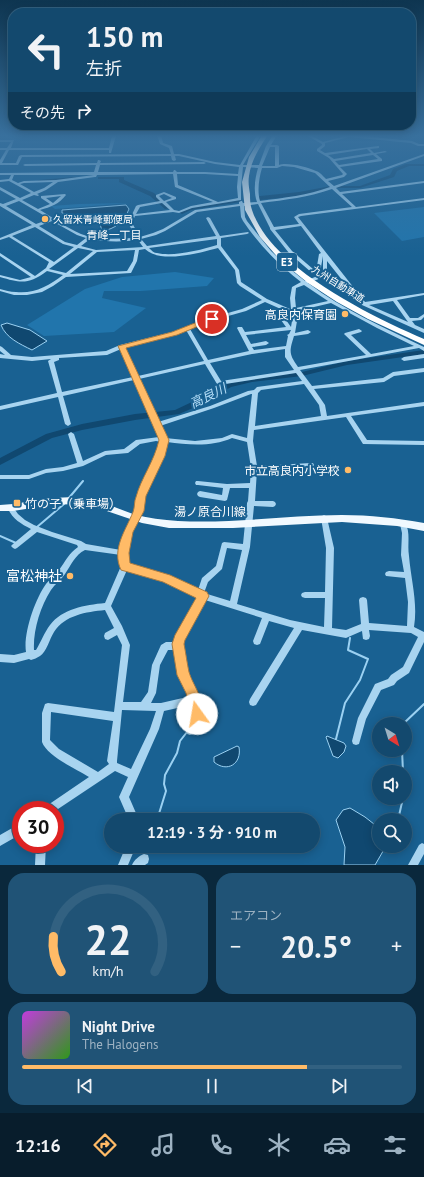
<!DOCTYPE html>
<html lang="ja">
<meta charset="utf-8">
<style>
body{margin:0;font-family:"PT Sans","Noto Sans JP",sans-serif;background:#205376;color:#f1f3f6;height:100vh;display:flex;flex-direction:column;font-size:15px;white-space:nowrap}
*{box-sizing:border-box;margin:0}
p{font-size:13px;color:#9db2c2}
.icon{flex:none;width:22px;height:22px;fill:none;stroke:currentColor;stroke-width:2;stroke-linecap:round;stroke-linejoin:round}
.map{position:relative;height:865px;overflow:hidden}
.details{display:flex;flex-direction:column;gap:8px;padding:8px;background:#0a283c;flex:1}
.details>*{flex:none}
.guide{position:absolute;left:8px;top:8px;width:408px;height:122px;border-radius:16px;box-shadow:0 2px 10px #0003,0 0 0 1px #326181;background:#13496e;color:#f1f3f6;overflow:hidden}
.needle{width:26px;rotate:142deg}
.controls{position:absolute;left:372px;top:717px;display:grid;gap:8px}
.controls a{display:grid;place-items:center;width:40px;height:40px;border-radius:50%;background:#13496e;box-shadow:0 2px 10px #0003,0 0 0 1px #326181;font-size:20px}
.speed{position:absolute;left:12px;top:801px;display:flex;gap:8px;font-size:20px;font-weight:700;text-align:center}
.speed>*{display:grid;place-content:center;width:52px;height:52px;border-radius:50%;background:#13496e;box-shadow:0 2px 10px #0003,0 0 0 1px #326181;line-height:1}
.speed .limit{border:6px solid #d22;background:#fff;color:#111}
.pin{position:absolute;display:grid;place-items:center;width:34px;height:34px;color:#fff;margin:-17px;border:2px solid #fff;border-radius:50%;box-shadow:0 1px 4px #0007}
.me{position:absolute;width:44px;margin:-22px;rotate:347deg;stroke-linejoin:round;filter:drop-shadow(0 0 3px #0008)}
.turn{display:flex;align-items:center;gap:14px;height:84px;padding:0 12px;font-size:18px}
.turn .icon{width:52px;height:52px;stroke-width:2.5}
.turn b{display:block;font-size:28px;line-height:34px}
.then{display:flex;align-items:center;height:38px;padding:0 12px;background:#0003;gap:8px;font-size:15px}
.big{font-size:30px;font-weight:700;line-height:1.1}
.details .tile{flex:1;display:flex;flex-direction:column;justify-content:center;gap:6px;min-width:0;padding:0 14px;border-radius:16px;background:#205376}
.details .dial{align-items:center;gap:0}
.dial svg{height:104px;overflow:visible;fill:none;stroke:#326181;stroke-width:7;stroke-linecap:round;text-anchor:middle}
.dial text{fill:#f1f3f6;stroke:none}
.song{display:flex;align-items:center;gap:12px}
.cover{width:48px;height:48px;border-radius:6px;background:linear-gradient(135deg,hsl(290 70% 55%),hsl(110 70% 35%))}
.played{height:4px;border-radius:2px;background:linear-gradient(90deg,#ffbb67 75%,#326181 75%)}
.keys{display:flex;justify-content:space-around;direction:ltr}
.heat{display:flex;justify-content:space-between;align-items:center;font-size:22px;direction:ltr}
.details .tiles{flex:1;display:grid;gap:8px;grid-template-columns:1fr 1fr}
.tile:last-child{grid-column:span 2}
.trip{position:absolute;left:104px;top:813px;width:216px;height:40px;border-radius:20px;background:#13496e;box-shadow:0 2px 10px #0003,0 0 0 1px #326181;font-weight:700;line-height:40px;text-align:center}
.dock{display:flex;height:64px;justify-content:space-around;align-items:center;background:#081d2c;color:#9db2c2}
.dock .icon{width:28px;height:28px}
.dock .selected{color:#ffbb67}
.dock b{font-size:18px;color:#f1f3f6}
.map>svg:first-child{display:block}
.green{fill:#2175ac}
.water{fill:#104870;stroke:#9bd1f2}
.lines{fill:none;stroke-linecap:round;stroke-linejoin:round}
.stream{stroke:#9bd1f2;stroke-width:2}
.river{fill:#104870;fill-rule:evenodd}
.minor{fill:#a8d4f0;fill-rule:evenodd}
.major{fill:#f1f9ff;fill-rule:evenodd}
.highway{fill:#fff;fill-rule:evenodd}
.route{fill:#ffbb67;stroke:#a67a43}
.poi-dot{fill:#ffbb67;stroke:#196192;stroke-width:1.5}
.labels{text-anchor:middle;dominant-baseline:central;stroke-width:4;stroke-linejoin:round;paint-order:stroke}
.far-poi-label{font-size:10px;fill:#fff;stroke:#196192;text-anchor:start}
.far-street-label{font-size:10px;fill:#fff;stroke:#196192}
.far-neighbourhood-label{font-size:11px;fill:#fff;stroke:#196192}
.shield{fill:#196192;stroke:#bad0de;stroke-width:1}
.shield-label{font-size:11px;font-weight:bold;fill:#fff}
.poi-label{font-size:12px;fill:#fff;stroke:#196192;text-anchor:end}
.street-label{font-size:12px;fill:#fff;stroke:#196192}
.water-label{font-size:13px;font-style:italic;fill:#b4ddf7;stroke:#196192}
.near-poi-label{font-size:14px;fill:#fff;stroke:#196192;text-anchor:end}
</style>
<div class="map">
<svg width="424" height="865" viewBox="0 0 424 865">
<rect width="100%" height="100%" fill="#196192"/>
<path class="green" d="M129,203L55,209L51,206L79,204Z
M424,207V237L402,241L374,213Z
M175,272L214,278L207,286L141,291H104L102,298L146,308L114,332L44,336L27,325L85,289L122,277Z"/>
<path class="water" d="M126,205L129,209C124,222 115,229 102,231L99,220L86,219L62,213V210Z
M7,323L30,330L47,341L32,350C20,344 6,338 1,325Z
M327,736L344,743L346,746L344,752L338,758L333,756L326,737Z
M237,746L239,747C242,764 227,773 214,762V757Z
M350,808L365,817L379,828V846H386L375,865H344L345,847L336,820L343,810Z"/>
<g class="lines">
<path class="stream" d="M68,499L83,481
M37,527L64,504
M0,536L16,543
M403,724L424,704
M336,739L345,703L360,680L368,659L348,650L350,638
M402,750L403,772
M157,820L166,791L164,784L165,775L177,753L180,741L187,732
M398,820L403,798"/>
<path class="river" d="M406,164H424V166H409L397,171L394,177L360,188H331L299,196L260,200L257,198L260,196L299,192L331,186H360L390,175L393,169Z
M74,177H76V179L39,182L37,181L39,180Z
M98,177H124V180L154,193L170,208L165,209L150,196L119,182V179H98Z
M238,199L241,201L240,202L191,210L182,214L179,212L190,207Z
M424,350V354L347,365L302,376L252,382L231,387L200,405L179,414L135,420L82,430L52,438L0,465V458L46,434L82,424L135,414L175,410L194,401L229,383L252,378L302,372L347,361Z"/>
<path class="minor" d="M114,135L116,136L111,153H109V150H9L2,163H16L19,156L21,155L171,154L169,148L160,144L157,135H161L163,143L172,146L174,154H179L215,162L240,165L257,135H261L243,165H259L266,146L273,135H277L271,145H277L279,146V165C287,162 307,167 316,171C320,172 323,176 326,179L342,175L343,174L329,158L317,151V149L322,145V144L306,135H310L323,142L349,135H354L412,141L419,144H424V146H418L411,143L349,137L325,143V146L320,150L325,153L378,146H379V148L370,149L374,153L385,151L387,152L376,154L382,159V161L340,167L347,174L344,177L328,181L334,186L424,154V156L336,188L340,192L424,181V183L342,194L356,207L424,198V200L301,216L298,217L365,302L424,293V295L397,300L410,318H418L424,314V317L421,320L412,321L415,325L424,329V333L362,305L327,261V270L324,277L308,283C343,310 385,328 424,347V351L419,348L300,370L312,386L383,378L393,372L424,368V372L394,376L384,382L314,389L325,405L327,416L424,402V406L351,416L367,440L424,441V445L363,444L346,417L254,430L253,441L257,466L311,463H313L314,465L313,467H311L257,470L255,501H273L275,502L276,504L275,506L273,507L254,506L250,547L237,604L290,620L324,627L325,598H305L302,597L301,595L302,593L305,592H325L326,548L321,518L322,516L324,515L326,516L327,518L334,548L332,628L346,630L361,624L359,600L360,598L363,597L366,598L367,600L369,623L407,626L408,602L405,578L386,576L385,574L386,572L389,571L404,572L401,555L402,533L400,524L401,522L403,521L405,522C411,533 407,544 409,556C411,580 418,603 414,627L424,632V642L409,673L397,681L394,685L381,690L366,719L359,744L356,745L353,744L352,741L358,718L375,684L388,679L391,675L403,667L418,637L411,633L369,630L370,636L369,639L366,640L363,639L362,631L346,638L302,630L256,705L253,706L250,705L249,702L250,699L294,628L269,621L260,644L257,645L254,644L253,641L262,618L205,600L183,640L182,644L187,675L197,697L201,714L193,734L190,735L187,734L186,731L193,714L191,705L164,711L159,729L129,797L139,820H129L119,797L128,777L115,771L55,811V810H43L45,807L89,777C76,769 47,756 42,742V713L45,704L48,703L114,712L122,645L117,635L108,640L105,639L104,636L105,633L114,628L105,610C86,612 65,615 54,632C50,638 46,653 40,656C37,658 34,659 31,660L29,659L14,663L0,662V654L14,655L26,652C23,634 35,599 46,584C50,579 55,576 59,570C65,562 69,553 78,547L77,545L37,532L17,548L15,549L13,548L11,546L13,544L31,529C21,524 13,519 8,509L9,507L11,506L13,507L18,514L25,520L34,525L52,532L81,541L86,544L121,550L125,532L136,511L138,496L157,456L161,442L156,441L140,444L128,453L106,455L83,466L63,471L46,473L29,479H0V475H29L46,469L63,467L77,463L68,434L71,432L74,434L83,461L105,451L124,449L136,440L159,437L134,380L63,396L71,424L68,426L65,424L58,397L0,410V406L57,393L48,361L51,359L32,361L0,358V354L5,355L0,351V346L2,347L11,355L32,357L106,351L120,345L172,332L210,318L242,309L262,300L240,286L237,283L235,270L218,248C199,253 160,264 145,249L139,250L137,261L131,273L66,277L53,286L42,292L27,295H14L0,291V289C5,290 10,292 16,292C34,294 49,286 63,275L47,271C28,285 21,283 0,277V275L20,280L31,277L0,256V253L35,276L46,268L49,262L9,237L0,240V238L32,225L0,206V203L3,204L16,199L0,190V187L20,198L31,193L9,181L0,182V180L9,179L11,175H0V173L94,172L96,165L25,166L23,165L25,164L97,163L98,160H99L101,161L100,163L204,162L206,163L204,164L100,165L98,172H173L174,170H175L177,172H205L238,174L239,167L215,164L179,156H175L176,160L174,161L172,160L171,156L22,157L18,165H0V160L6,150H0V148H7L11,142H0V140H14L11,148H109L112,136ZM270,147H275V166H262ZM367,149L371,153L334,159L328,155ZM373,155L378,159L339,165L335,161ZM282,166L294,167L315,173L330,187C308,195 284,198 260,201C257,191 259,178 262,168H277ZM243,167L258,168C255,178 253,191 257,202L243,203L242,201H241L239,202V204L195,210L163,229L153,233L140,237L132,223L135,216L173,212L179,213L192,208L241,200V187ZM173,174L175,187L213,202L191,206L179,211L174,210L166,202L176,199V197L164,192L156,195V197L160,201L138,205L136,206L128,223L136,237L133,238C116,239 97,240 81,234C67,228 53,218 40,210C51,207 59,204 66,195L65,194L41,196V198L50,204L38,209L22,200L34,195L38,196L39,195L37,194L46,190L58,182L95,177H96L97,175ZM177,174H205L238,176L237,187L238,198L218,202L178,185ZM14,175H94L56,180L24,181L18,183L12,180ZM53,182L44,188L34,192L20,184L24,183ZM332,189L352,207L299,214L294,217L299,224L274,227L261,203C285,200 309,197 332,189ZM164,194L172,198L164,201L159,196ZM61,196L53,203L46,198ZM19,201L50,219L36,224L6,206ZM162,203L170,210L136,214L140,207ZM258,204L270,228V229L289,253L311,272H315L321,267L323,256V270L320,275L305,281L290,269L271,251L247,221L245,217L244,206ZM240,206L241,217L243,221C259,245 279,265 301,282L292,287L290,298L291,309H290L267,299L244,284L241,282L239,270L221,246V238L247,234L249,233L248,232L220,236L210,218L208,217L206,218L216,236L147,246L141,239L156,235L165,231L197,212ZM52,221L77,235L86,238L77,245L65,242L39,226ZM301,226L321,253L319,254L317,266L313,269L292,251L275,230ZM35,227L63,244L74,247L54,262L12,236ZM90,239C106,242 122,242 138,240L143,247L96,250L81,246ZM217,239V245C201,250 173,257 157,253C154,253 152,251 149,248ZM78,248L93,251L66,273L49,269ZM135,250L133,261L127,271L70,274L97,252ZM304,285L328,301L296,308L295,298L296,288ZM393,301L408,322L369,305ZM265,302L283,310L281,320L286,327L245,332L242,327H238L237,328L249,351L208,360L190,329L214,320L246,311ZM331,303L377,328L414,346L371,354L351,335L361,332L362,331L359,329L345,333L344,334L366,355L298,367C289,354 289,352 294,336L308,334L311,332L308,330L295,333L297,321V311ZM288,312H292V321L291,327L286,320ZM186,330L204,361L138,376L125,347L176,334ZM291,330L289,334L287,335L288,336L286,346L254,350L252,347L266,345L269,343L266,341L251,344L246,335ZM121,349L133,377L62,392L54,362L59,360V358L107,355ZM285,349V357L294,370L221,381L210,363L252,354ZM205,364L217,384L219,385L296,373L302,381L257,387L254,390L248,391L210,406L158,422L139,379ZM304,384L319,405L321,416L255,426L258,393L261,390ZM251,394H252L247,438L232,434L222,438L195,441L165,438L160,426L214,408ZM232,438L247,442L251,468L250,483L227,484L198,481H196L195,483L196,485H198L223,488L222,495L200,491L198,492L197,494L198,496L200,497L225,501L227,500L230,488H249L248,501L247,503V504L243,544L224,542L222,543L216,566L202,578L198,590L169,576L128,564V553L131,532L142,511L144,496L163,456L167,442C189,445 212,447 232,438ZM227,548L242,550L230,601L204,593L208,582L222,569ZM85,550L121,555V566L105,603C85,605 62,609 50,625C44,633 41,642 36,650H34C33,631 40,607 51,590C55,584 61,580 65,574C71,565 75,555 85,550ZM127,570L164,581L198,597L176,636L174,642H166L161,645L152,665L148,692L141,702H123L130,645L122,626L111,606ZM168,650H175L179,675L188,696L187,697L161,703H151L156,693L160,665ZM122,710L156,711L150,729L131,769L117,763V761ZM51,712L113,721L107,761L109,764L98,772L59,749L50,740Z
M424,354V358L404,361L401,359L404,357Z
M21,823V834L0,846V835Z
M422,843L424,844V854L418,865H408L419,845Z
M36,844H46L45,865H35Z
M126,846H136L128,865H118Z
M144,854L148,855L149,859L148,863L145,865H132C134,860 139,856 144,854Z"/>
<path class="major" d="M75,497C96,498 113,507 133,514C148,518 163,520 178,521C233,524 288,515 342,515C370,515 397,518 424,523V531L397,526L342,522L233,528H169L142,523L95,507L75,504L51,505L13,511H0V505L13,504L51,498Z"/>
<path class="highway" d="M262,135H268C259,148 251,161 249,176C248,182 249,188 250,194C250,199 250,205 252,210C271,268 371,316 424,339V345L368,319L337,302L308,283L281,261L260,237L245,210L242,182L249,157Z"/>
</g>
<linearGradient id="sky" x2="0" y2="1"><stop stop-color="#0e3550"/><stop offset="0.53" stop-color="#38709d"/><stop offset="1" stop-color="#38709d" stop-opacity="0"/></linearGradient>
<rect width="424" height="256" fill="url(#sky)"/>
<path class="route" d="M210,317L216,319L177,335L126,348L169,440L165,456L146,496L144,511L133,532L129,553L130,563L170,575L207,592L209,596L185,640L184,644C186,654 187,663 189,672C193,686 208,704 202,719L197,721L193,719L186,693L177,675L172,644L175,635L196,598L163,582L121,570C111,549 126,530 133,512C135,507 134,501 136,497C141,478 154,462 159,440L118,346L172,332Z"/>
<g class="poi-dot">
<circle cx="45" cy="219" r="4"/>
<circle cx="345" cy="314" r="4"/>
<circle cx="348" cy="470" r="4"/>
<rect x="13" y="499" width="8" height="8" rx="2"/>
<circle cx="70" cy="576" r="4"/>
</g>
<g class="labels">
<g class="far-poi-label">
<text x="53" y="219">久留米青峰郵便局</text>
</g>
<g class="far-street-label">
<text transform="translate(338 284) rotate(32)">九州自動車道</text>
</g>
<g class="far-neighbourhood-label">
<text x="114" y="235">青峰一丁目</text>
</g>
<rect class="shield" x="277" y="253" width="20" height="18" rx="3"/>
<g class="shield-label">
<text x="287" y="262">E3</text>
</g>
<g class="poi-label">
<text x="337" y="314">高良内保育園</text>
<text x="340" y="470">市立高良内小学校</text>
<text x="25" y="503" text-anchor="start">竹の子（乗車場）</text>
</g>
<g class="street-label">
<text x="210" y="511">湯ノ原合川線</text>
</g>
<g class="water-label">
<text transform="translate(208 396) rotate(-26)">高良川</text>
</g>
<g class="near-poi-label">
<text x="62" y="576">富松神社</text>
</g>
</g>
</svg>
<div class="controls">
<a><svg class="needle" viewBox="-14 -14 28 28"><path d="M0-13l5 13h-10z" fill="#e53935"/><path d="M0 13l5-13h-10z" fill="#9db2c2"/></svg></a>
<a><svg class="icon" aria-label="sound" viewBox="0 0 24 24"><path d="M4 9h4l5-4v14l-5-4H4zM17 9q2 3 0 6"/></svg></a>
<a><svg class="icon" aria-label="search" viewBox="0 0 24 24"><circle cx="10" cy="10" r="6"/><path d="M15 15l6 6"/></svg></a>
</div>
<div class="speed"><div class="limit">30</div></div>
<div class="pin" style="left:212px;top:319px;background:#d93025"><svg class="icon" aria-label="arrive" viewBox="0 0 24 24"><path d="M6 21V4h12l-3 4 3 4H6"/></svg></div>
<svg class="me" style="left:197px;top:714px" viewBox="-20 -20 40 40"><circle r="19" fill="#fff"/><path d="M0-13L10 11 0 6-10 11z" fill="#ffbb67"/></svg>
<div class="trip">12:19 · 3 分 · 910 m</div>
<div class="guide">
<div class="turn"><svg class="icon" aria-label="left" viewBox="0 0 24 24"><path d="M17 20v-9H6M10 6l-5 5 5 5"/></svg><div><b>150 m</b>左折</div></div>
<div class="then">その先<svg class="icon" aria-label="right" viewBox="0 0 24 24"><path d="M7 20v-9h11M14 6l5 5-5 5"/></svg></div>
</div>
</div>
<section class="details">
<div class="tiles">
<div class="tile dial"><svg viewBox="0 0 100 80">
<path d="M14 69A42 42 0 1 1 86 69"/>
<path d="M14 69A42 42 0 0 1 8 42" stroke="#ffbb67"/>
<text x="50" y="56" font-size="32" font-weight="700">22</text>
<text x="50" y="72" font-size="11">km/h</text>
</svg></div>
<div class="tile"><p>エアコン</p>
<div class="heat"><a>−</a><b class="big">20.5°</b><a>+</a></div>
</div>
<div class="tile">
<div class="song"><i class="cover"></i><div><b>Night Drive</b><p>The Halogens</p></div></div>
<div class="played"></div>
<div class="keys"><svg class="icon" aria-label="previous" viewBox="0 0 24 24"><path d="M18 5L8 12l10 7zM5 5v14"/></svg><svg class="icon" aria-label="pause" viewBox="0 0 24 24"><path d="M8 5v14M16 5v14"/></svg><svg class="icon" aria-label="next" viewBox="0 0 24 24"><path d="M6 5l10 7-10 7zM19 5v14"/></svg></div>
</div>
</div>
</section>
<nav class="dock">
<b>12:16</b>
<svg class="icon selected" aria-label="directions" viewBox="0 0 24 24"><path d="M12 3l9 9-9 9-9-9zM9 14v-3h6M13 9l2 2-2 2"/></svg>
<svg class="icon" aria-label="music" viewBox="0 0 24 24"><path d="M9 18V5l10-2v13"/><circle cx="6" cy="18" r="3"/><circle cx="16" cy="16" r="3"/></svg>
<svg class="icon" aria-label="phone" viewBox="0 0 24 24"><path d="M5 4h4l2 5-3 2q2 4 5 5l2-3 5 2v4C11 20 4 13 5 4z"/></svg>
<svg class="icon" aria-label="climate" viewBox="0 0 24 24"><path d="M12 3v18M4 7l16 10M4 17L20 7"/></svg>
<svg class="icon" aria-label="car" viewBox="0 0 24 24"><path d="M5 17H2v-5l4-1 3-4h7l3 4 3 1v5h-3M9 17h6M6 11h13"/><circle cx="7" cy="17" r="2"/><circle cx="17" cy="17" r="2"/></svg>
<svg class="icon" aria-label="filters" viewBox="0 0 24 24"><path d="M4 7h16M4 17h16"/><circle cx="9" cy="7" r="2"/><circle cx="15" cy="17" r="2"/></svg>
</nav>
